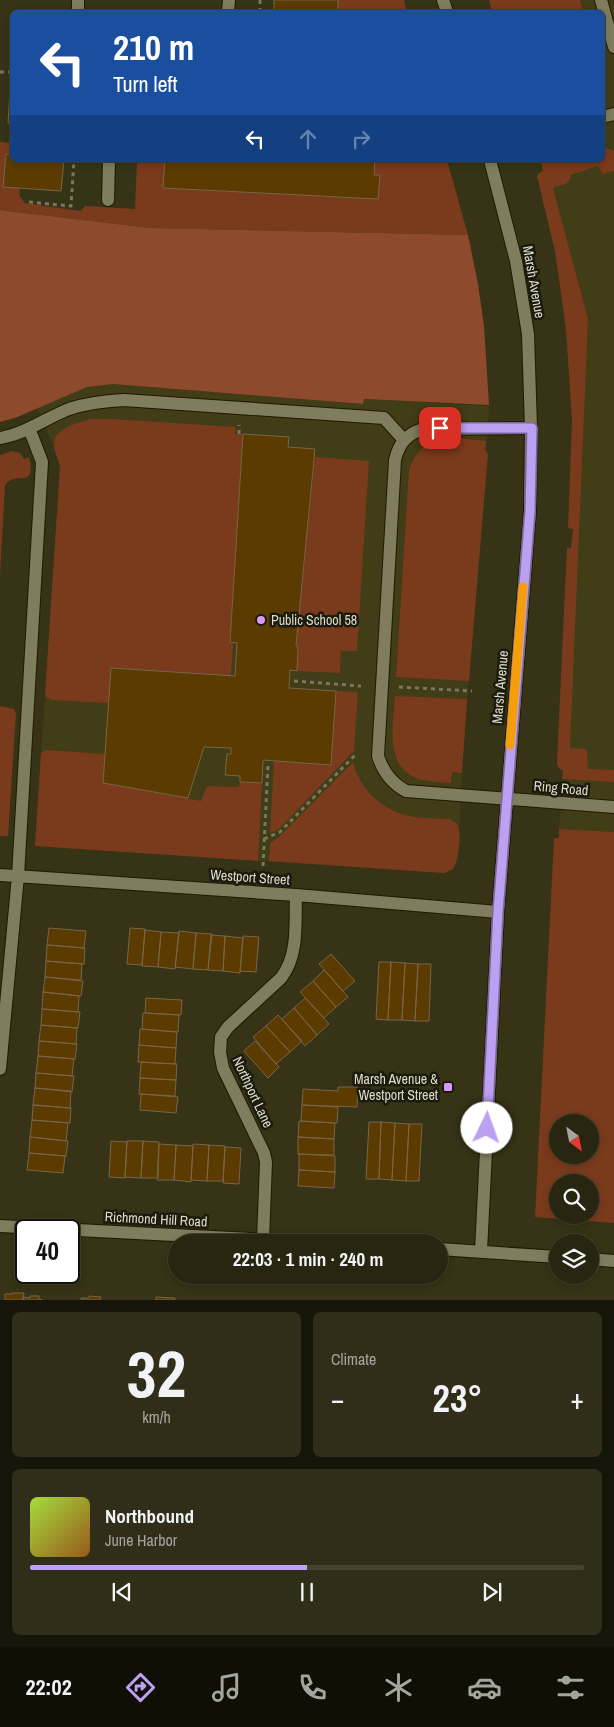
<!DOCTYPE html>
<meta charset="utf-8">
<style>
body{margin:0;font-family:"Archivo Narrow",sans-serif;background:#302e19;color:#f1f3f6;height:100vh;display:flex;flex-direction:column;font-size:19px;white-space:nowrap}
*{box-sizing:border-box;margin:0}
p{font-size:16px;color:#a5a59f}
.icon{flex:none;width:28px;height:28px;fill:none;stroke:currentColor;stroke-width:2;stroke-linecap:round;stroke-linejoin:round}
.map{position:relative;height:1300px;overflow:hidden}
.panel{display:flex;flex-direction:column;gap:12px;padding:12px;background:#161509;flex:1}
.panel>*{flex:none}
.guide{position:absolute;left:10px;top:10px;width:595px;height:152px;border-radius:8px;box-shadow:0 2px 8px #0003,0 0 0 1px #444330;background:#1a4fa0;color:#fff;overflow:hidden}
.needle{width:32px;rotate:148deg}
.buttons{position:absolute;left:549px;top:1114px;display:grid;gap:10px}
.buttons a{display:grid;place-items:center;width:50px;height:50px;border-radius:50%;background:#282610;box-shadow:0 2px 8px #0003,0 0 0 1px #444330;font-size:25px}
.speed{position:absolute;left:15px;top:1219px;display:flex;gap:10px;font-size:25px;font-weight:700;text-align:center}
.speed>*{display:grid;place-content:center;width:65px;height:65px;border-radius:50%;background:#282610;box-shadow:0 2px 8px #0003,0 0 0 1px #444330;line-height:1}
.speed .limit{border:2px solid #111;border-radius:8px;background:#fff;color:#111}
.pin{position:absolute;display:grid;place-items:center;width:42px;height:42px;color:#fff;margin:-21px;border-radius:10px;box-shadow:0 2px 8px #0006}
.me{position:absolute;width:55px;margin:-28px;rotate:3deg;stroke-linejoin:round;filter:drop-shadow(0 0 4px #0008)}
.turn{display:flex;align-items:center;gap:18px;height:105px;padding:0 20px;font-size:22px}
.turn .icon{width:65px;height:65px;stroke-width:2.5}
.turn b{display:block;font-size:35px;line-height:42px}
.lanes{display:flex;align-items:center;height:48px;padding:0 20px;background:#0003;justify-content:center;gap:25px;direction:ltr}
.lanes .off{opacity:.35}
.big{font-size:38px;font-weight:800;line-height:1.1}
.panel .tile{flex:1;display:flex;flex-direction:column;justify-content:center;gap:8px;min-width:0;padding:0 18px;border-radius:8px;background:#302e19}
.panel .dial{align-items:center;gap:0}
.dial b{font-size:65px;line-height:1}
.song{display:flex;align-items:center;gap:15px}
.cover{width:60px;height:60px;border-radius:8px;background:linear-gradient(135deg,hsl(80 70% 55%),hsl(30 70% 35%))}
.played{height:5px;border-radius:2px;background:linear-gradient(90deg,#bca0f2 50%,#444330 50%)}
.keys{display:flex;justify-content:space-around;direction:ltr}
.heat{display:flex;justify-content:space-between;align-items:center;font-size:28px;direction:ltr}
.panel .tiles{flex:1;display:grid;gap:12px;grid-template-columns:1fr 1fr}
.tile:last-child{grid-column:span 2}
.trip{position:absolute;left:168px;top:1234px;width:280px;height:50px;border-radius:25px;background:#282610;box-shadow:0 2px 8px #0003,0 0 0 1px #444330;font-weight:800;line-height:50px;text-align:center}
.dock{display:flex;height:80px;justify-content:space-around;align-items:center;background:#100f06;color:#a5a59f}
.dock .icon{width:35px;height:35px}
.dock .active{color:#bca0f2}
.dock b{font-size:22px;color:#f1f3f6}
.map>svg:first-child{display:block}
.built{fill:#403d17}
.green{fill:#7a3a1c;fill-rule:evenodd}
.forest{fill:#8d4a2c}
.building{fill:#5b3b00;stroke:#78654a}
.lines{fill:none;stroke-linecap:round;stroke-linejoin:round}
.lane-casing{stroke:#1e1b00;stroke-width:14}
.street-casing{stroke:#1e1b00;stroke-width:14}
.secondary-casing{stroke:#1e1b00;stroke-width:14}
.path{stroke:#79775f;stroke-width:3;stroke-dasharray:4 4;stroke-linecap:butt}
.lane{stroke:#7f7d5d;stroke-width:12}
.street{stroke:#7f7d5d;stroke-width:12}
.secondary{stroke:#7f7d5d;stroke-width:12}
.route-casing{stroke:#7a689d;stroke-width:12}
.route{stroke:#bca0f2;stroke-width:9}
.slow{stroke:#f59e0b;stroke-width:9}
.poi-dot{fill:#d89af8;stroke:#1c1b0e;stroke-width:2}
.labels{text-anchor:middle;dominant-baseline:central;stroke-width:5;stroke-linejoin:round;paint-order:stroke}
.street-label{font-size:14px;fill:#dddcca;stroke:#1c1b0e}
.poi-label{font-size:14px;fill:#dddcca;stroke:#1c1b0e;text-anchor:start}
</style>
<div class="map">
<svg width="614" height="1300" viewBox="0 0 614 1300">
<rect width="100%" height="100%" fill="#363316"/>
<path class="built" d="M489,0H614V832L559,829L563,771L558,767L557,763L567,548H571L573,529L568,528L572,421L569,367L562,299L555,251L537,176L538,174L543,171L540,160H602V12H492Z
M113,384L363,404L364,399L489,406L462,773L458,860L453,869L444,873L35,846L60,467L56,452L37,408L87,387Z"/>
<path class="green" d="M338,0H404L407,12H338Z
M489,0H580L583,12H492Z
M0,142L12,143V154H6L4,187L19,188L20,197L25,203L80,211L85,206L135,209L137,160H165L163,188L378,199L380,175H374L375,160H447L468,235L150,228L0,210Z
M603,146L614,151V171L603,174L598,166L570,175C572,185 560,185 553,188L588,319L570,748L584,749L587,751L588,769L614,770V782L562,779L563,771L558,767L557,763L567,548H571L573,529L568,528L572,421L566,328L555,251L537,176L538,174L543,171L541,162L550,160H602Z
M91,419H113L236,427L235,434H243L230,642L233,643L231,676L111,668L109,703L52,700L45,696L60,467C59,459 53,450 54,443C55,428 80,422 91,419Z
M450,437L486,441L485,450L488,454L469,681L396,677L409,470C415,450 430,439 450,437Z
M12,451L20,453L24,459L29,457C38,491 13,469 5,486L0,576V455Z
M315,457L369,461L357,651H341L340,673L297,671L298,647L296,646Z
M336,691L358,692L354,751L278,830L270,833L274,761L331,765Z
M395,696L467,699L462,773L452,772L451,783C441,782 429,782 419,779C384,768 393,724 395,696Z
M0,706L14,709L16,714L8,836H0V837Z
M46,750L105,754L104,783L201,801L207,786L239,787L240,782L262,783L258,861L35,846L41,753Z
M353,762C359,787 380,809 406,815C420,819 434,818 449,819C453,821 456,822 458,826C462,834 458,862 453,869L444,873L269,861L270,843L278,838Z
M559,829L614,832V1223L535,1217L554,838H559ZM558,1122H590V1155H558ZM558,1182H590V1215H558Z"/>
<path class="forest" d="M0,210L150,228L468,235L478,284L484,326L489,405L364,399L363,404L113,384L87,387L15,418L0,422Z"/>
<path class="building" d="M274,0H338V12H274Z
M10,90H12V123H8Z
M6,154H12V160H64L61,191L3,187Z
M165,160H375L374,175H380L378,199L163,188Z
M243,434L289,437L288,447L315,449L296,646L298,647L297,671L290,670L289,688L336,691L331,765L263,760L262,783L240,782V776L225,775L227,754H231V748L204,747L188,798L103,783L111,668L235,676L237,643L230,642Z
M49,928L86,931L84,948L47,945Z
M130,928L145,929L142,965L127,964Z
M145,930L161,932L158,967L142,966Z
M179,931L196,933L193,969L175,967Z
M161,932L179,933L175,969L158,967Z
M196,933L212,934L208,970L193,969Z
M211,935L225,936L223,971L208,970Z
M225,936L243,938L240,973L223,971Z
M243,936L259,937L256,972L240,971Z
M47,945L85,948L84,964L46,961Z
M331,954L355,981L343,991L319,964Z
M46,961L82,964L81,980L45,977Z
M379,962H391L388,1020L376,1019Z
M391,962L405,963L402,1020H388Z
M405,963L418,964L415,1021L402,1020Z
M418,964H431L429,1021H415Z
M324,970L348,997L336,1007L313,981Z
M45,977L83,981L81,996L43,992Z
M313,981L336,1007L324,1018L300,992Z
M43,992L79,996L78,1012L42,1009Z
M146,998L182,1000L181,1015L145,1013Z
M305,998L329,1024L317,1035L294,1008Z
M294,1008L317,1035L305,1046L282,1019Z
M42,1009L80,1012L78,1028L41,1025Z
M143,1013L179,1015L178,1032L142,1029Z
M278,1015L302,1041L290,1052L266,1026Z
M41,1025L77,1028L76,1044L39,1041Z
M266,1026L290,1052L276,1064L253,1037Z
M140,1029L177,1032L176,1048L139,1045Z
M39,1041L77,1044L75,1059L38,1056Z
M255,1041L279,1067L268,1078L244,1051Z
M139,1045L176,1048L175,1064L138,1062Z
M38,1056L74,1059L72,1076L36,1073Z
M141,1062L177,1064L176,1080L140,1078Z
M36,1073L74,1076L72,1092L35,1088Z
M140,1078L176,1080L175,1096L139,1094Z
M338,1087H358L357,1107L302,1105L303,1089L338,1091Z
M35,1088L71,1091L70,1108L33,1105Z
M141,1094L178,1097L176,1113L140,1110Z
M33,1105L71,1108L70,1123L32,1120Z
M302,1105L338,1107L337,1123L301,1121Z
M32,1120L68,1123L66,1141L30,1137Z
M299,1121L335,1123L334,1139L298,1137Z
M369,1122H381L379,1179H366Z
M381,1122L395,1123L392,1180L379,1179Z
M395,1123L409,1124L406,1181L392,1180Z
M409,1124H422L419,1181H406Z
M30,1137L68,1141L66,1156L29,1153Z
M298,1137L334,1139V1155L298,1154Z
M111,1141L127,1142L125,1178L109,1177Z
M127,1141H143L141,1178L125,1177Z
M143,1141L159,1142L158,1178H141Z
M159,1144L176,1145L174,1180H157Z
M193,1144L209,1145L207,1181L191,1180Z
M176,1145L193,1146L191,1182L174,1180Z
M209,1145L225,1146L223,1181H207Z
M225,1147L241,1148L239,1184L223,1183Z
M29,1153L65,1156L63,1173L27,1170Z
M299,1154L335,1156V1172L299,1170Z
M299,1170L335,1172L334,1188L298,1186Z
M12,1293H24L23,1300H5V1294H12Z
M30,1296H39V1299L42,1300H23V1297L30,1298Z
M89,1296L101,1297L100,1300H81V1298H89Z
M156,1297L175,1298V1300H156Z"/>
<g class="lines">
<defs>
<path id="lane" d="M601,0L614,47
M78,12V0
M228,12L229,0
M602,117L614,114
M108,200L109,160
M531,428L423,429C407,434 399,443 395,460L378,756C383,772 391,783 406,791L614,807
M0,438C25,434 46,418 69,409C87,403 105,401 124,400L384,418L404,440
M18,876L42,462L29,428"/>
<path id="street" d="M0,875L296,895L498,912
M0,1069L18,876
M263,1240L266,1162L264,1153L223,1068L220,1052L221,1037L228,1027L281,978C299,955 295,923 296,895"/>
<path id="secondary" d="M443,0L447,12
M0,1226L311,1242
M439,1249L558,1257
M481,1251L498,912L530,511L531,428L528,334L516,261L490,160
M590,1259L614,1261"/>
</defs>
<use href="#lane" class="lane-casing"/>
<use href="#street" class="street-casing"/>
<use href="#secondary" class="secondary-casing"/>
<path class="path" d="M260,12V0
M0,72H12
M29,202L71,206L74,160
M239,434V425
M294,681L361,686
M399,687L472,691
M264,839L280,832L357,753
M263,866L268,765"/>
<use href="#lane" class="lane"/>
<use href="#street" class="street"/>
<use href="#secondary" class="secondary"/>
</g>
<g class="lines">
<defs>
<path id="route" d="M440,428H532L530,511L498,912L487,1128"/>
</defs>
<use href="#route" class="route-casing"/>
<use href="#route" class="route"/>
<path class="slow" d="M510,745L523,587"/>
</g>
<g class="poi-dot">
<circle cx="261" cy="620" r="5"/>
<rect x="443" y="1082" width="10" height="10" rx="2.5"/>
</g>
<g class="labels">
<g class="street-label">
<text transform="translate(534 282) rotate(80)">Marsh Avenue</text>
<text transform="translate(500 687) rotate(-85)">Marsh Avenue</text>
<text transform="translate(561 788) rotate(5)">Ring Road</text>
<text transform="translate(250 877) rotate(4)">Westport Street</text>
<text transform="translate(253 1092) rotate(65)">Northport Lane</text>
<text transform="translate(156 1219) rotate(3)">Richmond Hill Road</text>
</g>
<g class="poi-label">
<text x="271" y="620">Public School 58</text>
<text x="438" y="1079" text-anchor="end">Marsh Avenue &amp;<tspan x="438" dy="16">Westport Street</tspan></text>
</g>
</g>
</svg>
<div class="buttons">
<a><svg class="needle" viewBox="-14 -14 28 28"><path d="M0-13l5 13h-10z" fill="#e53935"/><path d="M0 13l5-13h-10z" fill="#a5a59f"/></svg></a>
<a><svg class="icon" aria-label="search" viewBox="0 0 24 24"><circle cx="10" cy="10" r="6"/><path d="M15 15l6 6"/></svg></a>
<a><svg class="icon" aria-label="layers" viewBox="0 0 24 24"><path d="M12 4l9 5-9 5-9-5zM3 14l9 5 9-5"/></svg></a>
</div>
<div class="speed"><div class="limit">40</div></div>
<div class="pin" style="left:440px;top:428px;background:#d93025"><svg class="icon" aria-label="arrive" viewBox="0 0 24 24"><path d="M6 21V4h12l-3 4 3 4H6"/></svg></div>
<svg class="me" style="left:487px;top:1128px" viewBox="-20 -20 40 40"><circle r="19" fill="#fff"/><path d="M0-13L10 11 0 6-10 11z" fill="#bca0f2"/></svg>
<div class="trip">22:03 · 1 min · 240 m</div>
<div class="guide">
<div class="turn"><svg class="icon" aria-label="left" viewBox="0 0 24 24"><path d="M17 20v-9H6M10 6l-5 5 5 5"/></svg><div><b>210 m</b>Turn left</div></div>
<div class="lanes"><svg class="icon" aria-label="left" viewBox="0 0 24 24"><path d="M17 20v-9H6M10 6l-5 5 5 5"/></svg><svg class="icon off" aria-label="ahead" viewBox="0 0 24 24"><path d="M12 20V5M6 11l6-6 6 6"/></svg><svg class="icon off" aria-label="right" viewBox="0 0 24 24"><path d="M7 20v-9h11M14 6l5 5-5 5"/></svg></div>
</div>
</div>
<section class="panel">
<div class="tiles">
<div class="tile dial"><b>32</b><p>km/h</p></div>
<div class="tile"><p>Climate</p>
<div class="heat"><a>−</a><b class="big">23°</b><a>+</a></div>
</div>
<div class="tile">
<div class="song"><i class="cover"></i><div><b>Northbound</b><p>June Harbor</p></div></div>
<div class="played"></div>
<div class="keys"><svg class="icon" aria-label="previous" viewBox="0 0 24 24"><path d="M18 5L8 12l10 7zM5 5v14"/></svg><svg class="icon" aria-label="pause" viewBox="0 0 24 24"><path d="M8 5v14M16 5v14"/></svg><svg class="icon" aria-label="next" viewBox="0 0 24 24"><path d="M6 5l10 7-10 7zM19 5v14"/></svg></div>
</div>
</div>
</section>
<nav class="dock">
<b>22:02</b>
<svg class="icon active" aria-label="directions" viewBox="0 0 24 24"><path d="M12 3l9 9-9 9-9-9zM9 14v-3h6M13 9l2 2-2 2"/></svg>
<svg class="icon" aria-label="music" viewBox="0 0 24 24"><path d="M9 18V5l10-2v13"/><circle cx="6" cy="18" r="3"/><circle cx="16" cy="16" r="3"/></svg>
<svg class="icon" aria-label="phone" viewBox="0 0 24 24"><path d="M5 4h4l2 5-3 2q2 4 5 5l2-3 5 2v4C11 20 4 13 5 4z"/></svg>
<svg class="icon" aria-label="climate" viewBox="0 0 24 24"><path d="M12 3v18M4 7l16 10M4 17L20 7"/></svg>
<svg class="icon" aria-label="car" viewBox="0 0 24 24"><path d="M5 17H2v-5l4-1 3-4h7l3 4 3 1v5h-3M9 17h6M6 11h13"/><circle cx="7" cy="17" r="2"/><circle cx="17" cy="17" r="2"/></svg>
<svg class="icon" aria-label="filters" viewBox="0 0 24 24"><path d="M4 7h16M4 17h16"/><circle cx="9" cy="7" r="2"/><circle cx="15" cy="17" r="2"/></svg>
</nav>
